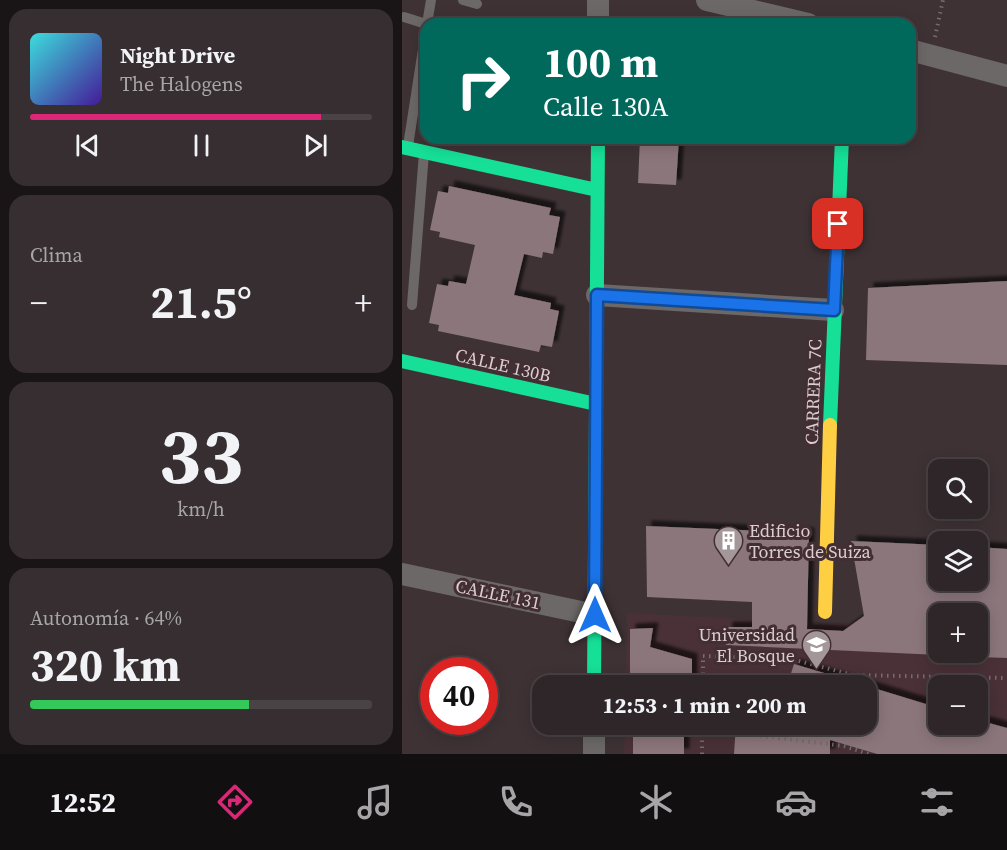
<!DOCTYPE html>
<html lang="es">
<meta charset="utf-8">
<style>
body{margin:0;font-family:"Source Serif 4",serif;background:#362e30;color:#f1f3f6;height:100vh;display:flex;flex-direction:column;font-size:22px;white-space:nowrap}
*{box-sizing:border-box;margin:0}
p{font-size:20px;color:#a7a5a8}
.icon{flex:none;width:33px;height:33px;fill:none;stroke:currentColor;stroke-width:2;stroke-linecap:round;stroke-linejoin:round}
.map{position:relative;flex:1;overflow:hidden}
.side{display:flex;flex-direction:column;gap:9px;padding:9px;background:#191516;width:402px}
.side>*{flex:none}
.guide{position:absolute;left:18px;top:18px;width:496px;height:126px;border-radius:18px;box-shadow:0 3px 15px #0003,0 0 0 2px #494345;background:#00695c;color:#fff;overflow:hidden}
.controls{position:absolute;left:526px;top:459px;display:grid;gap:12px}
.controls a{display:grid;place-items:center;width:60px;height:60px;border-radius:12px;background:#2e2628;box-shadow:0 3px 15px #0003,0 0 0 2px #494345;font-size:30px}
.speed{position:absolute;left:18px;top:657px;display:flex;gap:12px;font-size:30px;font-weight:700;text-align:center}
.speed>*{display:grid;place-content:center;width:78px;height:78px;border-radius:50%;background:#2e2628;box-shadow:0 3px 15px #0003,0 0 0 2px #494345;line-height:1}
.speed .limit{border:9px solid #d22;background:#fff;color:#111}
.pin{position:absolute;display:grid;place-items:center;width:51px;height:51px;color:#fff;margin:-26px;border-radius:12px;box-shadow:0 3px 9px #0006}
.me{position:absolute;width:66px;margin:-33px;rotate:0deg;stroke-linejoin:round;filter:drop-shadow(0 0 4px #0008)}
.turn{display:flex;align-items:center;gap:21px;height:126px;padding:0 24px;font-size:27px}
.turn .icon{width:78px;height:78px;stroke-width:2.5}
.turn b{display:block;font-size:42px;line-height:51px}
.big{font-size:45px;font-weight:700;line-height:1.1}
.side .widget{flex:1;display:flex;flex-direction:column;justify-content:center;gap:9px;min-width:0;padding:0 21px;border-radius:18px;background:#362e30}
.side .dial{align-items:center;gap:0}
.dial b{font-size:78px;line-height:1}
.song{display:flex;align-items:center;gap:18px}
.cover{width:72px;height:72px;border-radius:9px;background:linear-gradient(135deg,hsl(180 70% 55%),hsl(260 70% 35%))}
.played{height:6px;border-radius:3px;background:linear-gradient(90deg,#db2777 85%,#494345 85%)}
.keys{display:flex;justify-content:space-around;direction:ltr}
.heat{display:flex;justify-content:space-between;align-items:center;font-size:33px;direction:ltr}
.charge{height:9px;border-radius:4px;background:linear-gradient(90deg,#34c759 64%,#494345 0)}
.trip{position:absolute;left:130px;top:675px;width:345px;height:60px;border-radius:18px;background:#2e2628;box-shadow:0 3px 15px #0003,0 0 0 2px #494345;font-weight:700;line-height:60px;text-align:center}
.tabs{display:flex;height:96px;justify-content:space-around;align-items:center;background:#120f10;color:#a7a5a8}
.tabs .icon{width:42px;height:42px}
.tabs .on{color:#db2777}
.tabs b{font-size:27px;color:#f1f3f6}
main{display:flex;flex:1;min-height:0}
.map>svg:first-child{display:block}
.built{fill:#4a3138;fill-rule:evenodd}
.building{fill:#8b767b;filter:url(#shadow)}
.lines{fill:none;stroke-linecap:round;stroke-linejoin:round}
.path{stroke:#736d6e;stroke-width:4;stroke-dasharray:1.5 4.5;stroke-linecap:butt}
.lane{stroke:#6c6868;stroke-width:10}
.street{stroke:#6c6868;stroke-width:22}
.fast{stroke:#16e098;stroke-width:14}
.slow{stroke:#ffcf43;stroke-width:14}
.route-casing{stroke:#114b97;stroke-width:15}
.route{stroke:#1a73e8;stroke-width:10}
.labels{text-anchor:middle;dominant-baseline:central;stroke-width:6;stroke-linejoin:round;paint-order:stroke}
.street-label{font-size:18px;fill:#dbced1;stroke:#422e33}
.poi-label{font-size:18px;fill:#dbced1;stroke:#422e33;text-anchor:start}
</style>
<main>
<section class="side">
<div class="widget">
<div class="song"><i class="cover"></i><div><b>Night Drive</b><p>The Halogens</p></div></div>
<div class="played"></div>
<div class="keys"><svg class="icon" aria-label="previous" viewBox="0 0 24 24"><path d="M18 5L8 12l10 7zM5 5v14"/></svg><svg class="icon" aria-label="pause" viewBox="0 0 24 24"><path d="M8 5v14M16 5v14"/></svg><svg class="icon" aria-label="next" viewBox="0 0 24 24"><path d="M6 5l10 7-10 7zM19 5v14"/></svg></div>
</div>
<div class="widget"><p>Clima</p>
<div class="heat"><a>−</a><b class="big">21.5°</b><a>+</a></div>
</div>
<div class="widget dial"><b>33</b><p>km/h</p></div>
<div class="widget"><p>Autonomía · 64%</p><b class="big">320 km</b><div class="charge"></div></div>
</section>
<div class="map">
<svg width="605" height="754" viewBox="0 0 605 754">
<defs>
<filter id="shadow"><feDropShadow dx="5.5" dy="-5.5" stdDeviation="1.5" flood-color="#0009"/></filter>
</defs>
<rect width="100%" height="100%" fill="#3e3235"/>
<path class="built" d="M225,613L537,629V652H576L605,633V754H222L223,725L465,724V686L224,685ZM537,686H576V724H537Z"/>
<path class="building" d="M238,138H277L274,185L236,183Z
M47,186L149,208L147,215L158,217L151,254L141,252L140,258L122,254L112,295L149,303L148,309L157,311L150,347L139,345L137,352L36,331L37,325L27,323L35,284L46,286L47,281L64,284L73,245L37,237L38,232L28,230L36,191L46,193Z
M605,281V365L464,360L466,288Z
M244,526L407,533L405,629L441,631L462,616L449,541L537,545V580H576V547L605,549V658L576,657V614H537V655L324,645L325,627H350V602L245,597Z
M251,628L248,647L290,659V686H228V629Z
M392,664L449,681L448,686H385Z
M465,686L537,708V724H576V720L605,728V754H475L428,740V754H332L334,724H465Z
M231,735H282V754H231Z"/>
<g class="lines">
<path class="path" d="M533,37L541,0
M221,139L238,140
M301,686V656L393,660L451,675L605,678
M300,754V729L442,746L467,754"/>
<path class="lane" d="M61,0L75,4
M2,17L24,24
M25,24L29,0
M6,146L24,30
M10,305L22,153"/>
<path class="street" d="M305,0L406,24
M196,24V0
M508,50L605,76
M195,295L431,310
M0,574L193,615
M192,754V724"/>
<path class="fast" d="M0,147L195,190
M0,361L194,404
M428,425L440,138
M192,686L196,138"/>
<path class="slow" d="M423,612L428,425"/>
</g>
<g class="lines">
<defs>
<path id="route" d="M193,615L195,295L432,310L436,224"/>
</defs>
<use href="#route" class="route-casing"/>
<use href="#route" class="route"/>
</g>
<defs>
<symbol id="building-pin" viewBox="-11 -11 22 30"><path d="M0 17L-7.5 6A9.5 9.5 0 1 1 7.5 6Z" fill="#a4979a" stroke="#422e33"/><path d="M-4-6H4V6H1V3H-1V6H-4ZM-2.5-4.3h1.7v1.8h-1.7ZM.8-4.3h1.7v1.8H.8ZM-2.5-1h1.7V.8h-1.7ZM.8-1h1.7V.8H.8Z" fill="#fff"/></symbol>
<symbol id="university-pin" viewBox="-11 -11 22 30"><path d="M0 17L-7.5 6A9.5 9.5 0 1 1 7.5 6Z" fill="#a4979a" stroke="#422e33"/><path d="M0-5L7-2L0 1L-7-2ZM-4 1L0 2.5L4 1V4Q0 6-4 4Z" fill="#fff"/></symbol>
</defs>
<g fill-rule="evenodd">
<use href="#building-pin" x="310" y="524" width="33" height="45"/>
<use href="#university-pin" x="398" y="628" width="33" height="45"/>
</g>
<g class="labels">
<g class="street-label">
<text transform="translate(101 365) rotate(13)">CALLE 130B</text>
<text transform="translate(411 392) rotate(-88)">CARRERA 7C</text>
<text transform="translate(96 594) rotate(12)">CALLE 131</text>
</g>
<g class="poi-label">
<text x="347" y="530">Edificio<tspan x="347" dy="21">Torres de Suiza</tspan></text>
<text x="393" y="634" text-anchor="end">Universidad<tspan x="393" dy="21">El Bosque</tspan></text>
</g>
</g>
</svg>
<div class="controls">
<a><svg class="icon" aria-label="search" viewBox="0 0 24 24"><circle cx="10" cy="10" r="6"/><path d="M15 15l6 6"/></svg></a>
<a><svg class="icon" aria-label="layers" viewBox="0 0 24 24"><path d="M12 4l9 5-9 5-9-5zM3 14l9 5 9-5"/></svg></a>
<a>+</a>
<a>−</a>
</div>
<div class="speed"><div class="limit">40</div></div>
<div class="pin" style="left:436px;top:224px;background:#d93025"><svg class="icon" aria-label="arrive" viewBox="0 0 24 24"><path d="M6 21V4h12l-3 4 3 4H6"/></svg></div>
<svg class="me" style="left:193px;top:615px" viewBox="-20 -20 40 40"><path d="M0-17L14 15 0 8-14 15z" fill="#1a73e8" stroke="#fff" stroke-width="4"/></svg>
<div class="trip">12:53 · 1 min · 200 m</div>
<div class="guide">
<div class="turn"><svg class="icon" aria-label="right" viewBox="0 0 24 24"><path d="M7 20v-9h11M14 6l5 5-5 5"/></svg><div><b>100 m</b>Calle 130A</div></div>
</div>
</div>
</main>
<nav class="tabs">
<b>12:52</b>
<svg class="icon on" aria-label="directions" viewBox="0 0 24 24"><path d="M12 3l9 9-9 9-9-9zM9 14v-3h6M13 9l2 2-2 2"/></svg>
<svg class="icon" aria-label="music" viewBox="0 0 24 24"><path d="M9 18V5l10-2v13"/><circle cx="6" cy="18" r="3"/><circle cx="16" cy="16" r="3"/></svg>
<svg class="icon" aria-label="phone" viewBox="0 0 24 24"><path d="M5 4h4l2 5-3 2q2 4 5 5l2-3 5 2v4C11 20 4 13 5 4z"/></svg>
<svg class="icon" aria-label="climate" viewBox="0 0 24 24"><path d="M12 3v18M4 7l16 10M4 17L20 7"/></svg>
<svg class="icon" aria-label="car" viewBox="0 0 24 24"><path d="M5 17H2v-5l4-1 3-4h7l3 4 3 1v5h-3M9 17h6M6 11h13"/><circle cx="7" cy="17" r="2"/><circle cx="17" cy="17" r="2"/></svg>
<svg class="icon" aria-label="filters" viewBox="0 0 24 24"><path d="M4 7h16M4 17h16"/><circle cx="9" cy="7" r="2"/><circle cx="15" cy="17" r="2"/></svg>
</nav>
